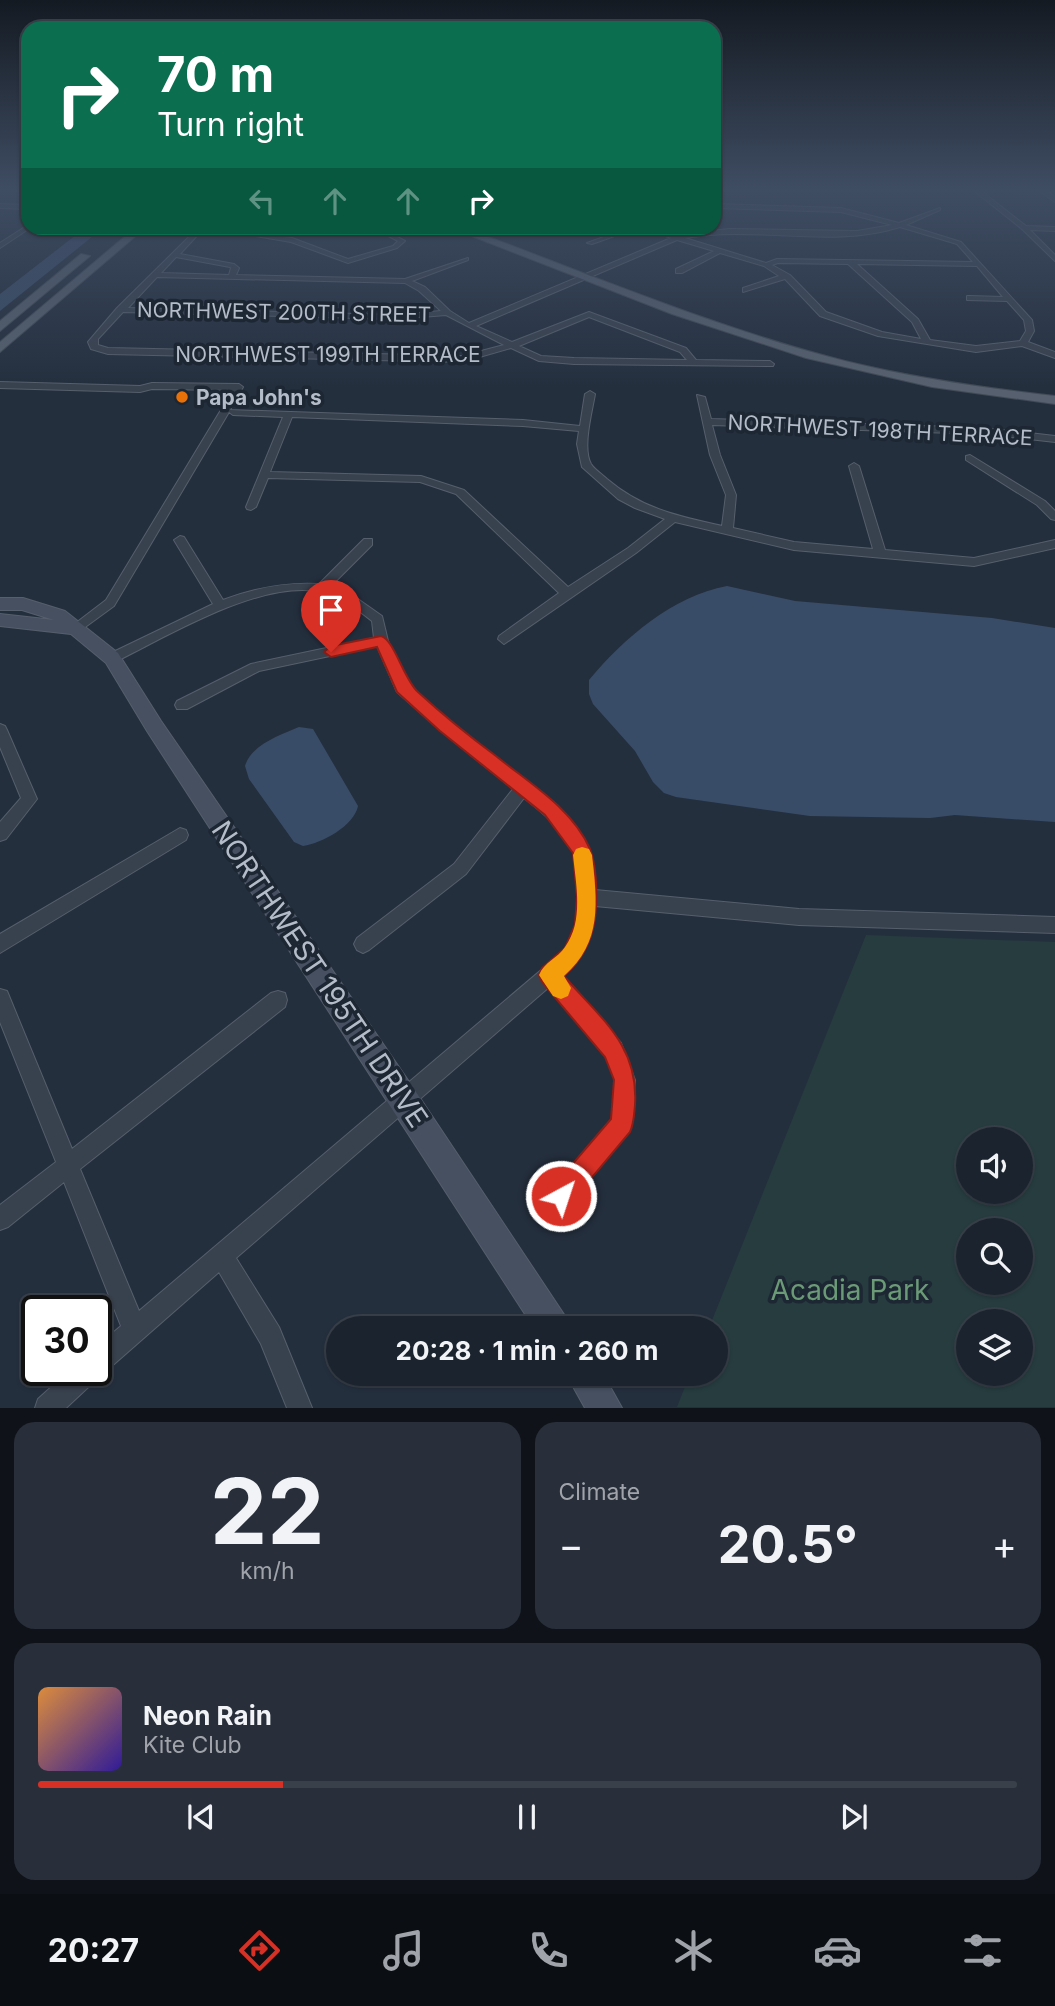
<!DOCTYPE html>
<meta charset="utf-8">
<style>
body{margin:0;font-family:Inter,sans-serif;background:#282f3a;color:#f1f3f6;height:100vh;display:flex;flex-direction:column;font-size:26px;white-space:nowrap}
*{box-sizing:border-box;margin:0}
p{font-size:23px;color:#a0a4aa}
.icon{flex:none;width:38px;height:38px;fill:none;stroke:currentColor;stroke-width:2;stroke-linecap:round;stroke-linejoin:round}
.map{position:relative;height:1408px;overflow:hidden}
.sheet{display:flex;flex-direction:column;gap:14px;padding:14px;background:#0f1319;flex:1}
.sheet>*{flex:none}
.guide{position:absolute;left:21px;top:21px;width:700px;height:214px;border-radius:21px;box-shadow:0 2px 5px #0004,0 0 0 2px #39404a;background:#0b6e4f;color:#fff;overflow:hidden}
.tools{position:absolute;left:956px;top:1127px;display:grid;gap:14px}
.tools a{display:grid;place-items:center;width:77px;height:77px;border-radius:50%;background:#1b232e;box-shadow:0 2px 5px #0004,0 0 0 2px #39404a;font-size:35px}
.speed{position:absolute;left:21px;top:1295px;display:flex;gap:14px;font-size:35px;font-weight:700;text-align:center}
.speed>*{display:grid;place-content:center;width:91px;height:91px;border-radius:50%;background:#1b232e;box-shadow:0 2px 5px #0004,0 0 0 2px #39404a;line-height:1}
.speed .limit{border:4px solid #111;border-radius:10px;background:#fff;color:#111}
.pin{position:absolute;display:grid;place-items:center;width:60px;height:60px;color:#fff;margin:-72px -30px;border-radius:50% 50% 50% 0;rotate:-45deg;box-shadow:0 0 7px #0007}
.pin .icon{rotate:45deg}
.me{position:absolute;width:77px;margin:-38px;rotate:40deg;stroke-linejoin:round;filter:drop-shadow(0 0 5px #0008)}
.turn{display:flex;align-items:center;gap:24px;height:147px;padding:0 21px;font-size:32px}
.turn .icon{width:91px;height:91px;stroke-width:2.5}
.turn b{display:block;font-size:49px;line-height:60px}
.lanes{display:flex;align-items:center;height:66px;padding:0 21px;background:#0003;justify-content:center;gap:35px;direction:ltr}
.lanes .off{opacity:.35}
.big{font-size:52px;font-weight:700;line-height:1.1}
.sheet .widget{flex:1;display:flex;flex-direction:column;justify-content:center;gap:10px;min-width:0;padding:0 24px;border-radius:21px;background:#282f3a}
.sheet .dial{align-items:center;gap:0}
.dial b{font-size:91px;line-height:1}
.song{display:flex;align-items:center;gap:21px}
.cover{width:84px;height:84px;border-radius:10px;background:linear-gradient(135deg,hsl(30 70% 55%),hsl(250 70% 35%))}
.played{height:7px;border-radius:4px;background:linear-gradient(90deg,#d93025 25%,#39404a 25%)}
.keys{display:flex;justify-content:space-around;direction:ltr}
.heat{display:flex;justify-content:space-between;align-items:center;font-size:38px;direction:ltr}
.sheet .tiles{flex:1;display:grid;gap:14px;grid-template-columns:1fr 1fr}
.widget:last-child{grid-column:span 2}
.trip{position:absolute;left:326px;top:1316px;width:402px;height:70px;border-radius:35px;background:#1b232e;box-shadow:0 2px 5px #0004,0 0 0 2px #39404a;font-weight:700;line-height:70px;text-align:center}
.tabs{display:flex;height:112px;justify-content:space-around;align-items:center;background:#0b0e12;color:#a0a4aa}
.tabs .icon{width:49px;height:49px}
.tabs .on{color:#d93025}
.tabs b{font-size:32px;color:#f1f3f6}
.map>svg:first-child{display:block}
.green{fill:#263c3f;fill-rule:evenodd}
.water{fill:#394c67}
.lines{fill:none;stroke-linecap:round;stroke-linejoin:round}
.street-casing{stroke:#565f6c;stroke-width:2}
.secondary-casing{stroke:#565f6c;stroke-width:2}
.primary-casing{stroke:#414a57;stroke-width:2}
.street{fill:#38414e;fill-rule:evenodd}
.secondary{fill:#465061;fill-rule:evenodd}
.primary{fill:#56606e;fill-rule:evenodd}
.route{fill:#d93025;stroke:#8d1f18;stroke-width:2}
.slow{fill:#f59e0b}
.food-dot{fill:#e8710a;stroke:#1d2633;stroke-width:2.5}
.labels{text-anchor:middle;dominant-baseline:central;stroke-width:7;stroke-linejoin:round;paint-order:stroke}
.far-street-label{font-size:21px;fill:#b4bcc9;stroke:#1d2633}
.far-poi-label{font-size:21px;font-weight:bold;fill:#b4bcc9;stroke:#1d2633;text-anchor:start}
.near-street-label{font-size:28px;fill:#b4bcc9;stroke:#1d2633}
.near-park-label{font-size:28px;fill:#6b9a76;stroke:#1d2633}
</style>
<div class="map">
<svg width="1055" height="1408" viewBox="0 0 1055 1408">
<rect width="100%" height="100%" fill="#242f3e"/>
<path class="green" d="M866,935L1055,942V1407H677L690,1374H716V1328H709ZM968,1139H1020V1192H968ZM968,1230H1020V1283H968ZM968,1321H1020V1374H968Z"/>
<path class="water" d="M85,228H103L0,311V294Z
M727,586L795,601L992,618L1055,628V822L955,815L930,818L810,816L676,797L664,793L653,782L635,751L593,704L589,694V680C624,638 673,596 727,586Z
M299,727L313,729L358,806C354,826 322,843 303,846L294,842L249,779L245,766C251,745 280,735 299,727Z"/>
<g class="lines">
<defs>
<path id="street" d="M973,190H980L1026,226L1055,227V231L1030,230L1055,255V261L1022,229Z
M1038,190H1045L1055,197V202Z
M0,204L28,205V209L0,208Z
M714,204L841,208L899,223L940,208V210L906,225L961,242L1032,320L1034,331L1028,342L1055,352V358L1022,346L976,352L878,336L820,316L785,279L743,292V288L779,276L764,266L720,253L682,273H676V269L714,251L677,240L476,326L512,342L589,312L686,348L696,360L770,361L774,364L773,366L574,364L539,361L511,348L462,362L108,354L91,349L88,342L117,308L198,228H204L180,254L234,264L239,268L236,275L405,279L468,258V260L412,281L425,287L450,311L469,323L671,238L644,228H652L677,235L729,229L857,231L892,225L841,212L714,208ZM900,227L957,244L973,262L777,259L766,263L685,238C756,225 831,249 900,227ZM176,257L230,267L231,268L229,275L161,273ZM778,263L848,264L912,322L921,339L882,332L826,312L790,275L772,265ZM857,264L977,266L1003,297L970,296H967V300L1007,301L1024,320L1026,331L1020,341L976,346L930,340L918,319ZM157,277L405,283L419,291L441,311L396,315L128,308ZM123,312L396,319L446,315L504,345L462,356L108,348L98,345V339ZM589,317L680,352L687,360L574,358L541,356L519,346Z
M28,225L30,228L0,248V243Z
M207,228H220L292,238L348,259L393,246L398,241L373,228H380L405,241L397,248L348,263L291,242Z
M629,228H637L592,244L587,243Z
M0,382L140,386L152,383L239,384L243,387L230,410L523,420L580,426L585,394L590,391L595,394C592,412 582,448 591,464C594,469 603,475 607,479C642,509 678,516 722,526L726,495L710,455L697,395L705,397L711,419L984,428L1055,436V442L984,434L712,425L720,455L736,495L733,528L794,542L873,549L849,466L854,463L859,466L885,550L974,558L1055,540V548L974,566L794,550L675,522L636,553L504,644L498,639L499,636L559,593L456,494L420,482L268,478L256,507L251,510L247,509L246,507L283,417L233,415L229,412L114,606L77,633L71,629L72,626L106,600L233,390L152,389L140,392L0,388ZM292,417L523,426L579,431L577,444L582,467L618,499L635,508L665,519L628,548L568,587L464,490L421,476L270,472Z
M970,455L1045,501L1055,511V520L1051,519L1037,505L966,460V456Z
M180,536L184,537L223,600C255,588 285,582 319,584L364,539H372V545L331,586L355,597L382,616L388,641L407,685L451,723L557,805L576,827L590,852L595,890L799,909L1055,917V933L799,925L595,906C593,936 585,956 562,976L621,1043L635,1080L632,1123L629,1130L553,1222L545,1225L537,1222L534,1214L537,1206L612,1119L615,1080L606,1056L548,988L236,1258L279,1327L312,1408H287L261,1344L219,1272L105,1372L99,1374L97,1379L66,1408H35L38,1399L70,1370H96V1347L121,1326L64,1182L8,1227L0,1230V1205L56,1162L0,1022V989L7,991L72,1149L271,993L278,991L285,993L287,1000L285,1007L80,1169L139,1311L566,949C569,941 575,932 576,923C580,906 580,867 573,851C563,829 543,813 524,798L466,874L369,950L363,953L357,950L354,944L357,938L454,864L513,789L441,731L397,692L377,646L259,671L187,709H177L175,705L177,701L251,664L374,638L372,621C358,610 343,598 326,593C266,576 170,635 117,661H107L105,658L107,655L213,604L174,540Z
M0,724L5,726L7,730L37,799L6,839L0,841V822L21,798L0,747Z
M180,828L186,830L188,835L186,840L0,953V934Z"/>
<path id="secondary" d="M0,598H23L65,611L118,653L161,721L414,1089L565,1316L569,1328H534L147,731L106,663L71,634L0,626V614L54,620L22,610H0Z
M566,1374H603L622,1408H585Z"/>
<path id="primary" d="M135,228H145L0,352V342Z
M451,228H464C590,274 715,328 845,361C914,378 984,388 1055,396V404L932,387L806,358L672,314Z
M81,254L90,256L0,331V321Z"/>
</defs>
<use href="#street" class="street-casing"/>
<use href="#secondary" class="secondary-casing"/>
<use href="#primary" class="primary-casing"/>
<use href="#street" class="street"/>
<use href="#secondary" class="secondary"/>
<use href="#primary" class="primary"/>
</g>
<linearGradient id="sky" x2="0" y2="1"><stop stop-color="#141a22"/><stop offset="0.49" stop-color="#3f4d63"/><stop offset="1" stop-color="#3f4d63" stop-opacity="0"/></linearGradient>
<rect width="1055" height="387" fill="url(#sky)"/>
<path class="route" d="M381,636C394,639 404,680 418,692C443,715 469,736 496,756C529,783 572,808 590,849C596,864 597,890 596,906C595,934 585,958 564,976C600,1018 639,1045 635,1105C634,1115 634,1123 630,1132L569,1205L561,1209L552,1205L548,1196L552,1188L611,1119L614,1080L605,1057L542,982L539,975L542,968L565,948L575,925L577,897L573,853L545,815L440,731L397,692L377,647L331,657L324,652L331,646Z"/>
<path class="slow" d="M582,847L589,849L592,855C597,902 603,942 564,976L571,988L568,996L561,999L553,996L539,975C544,962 558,958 565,947C584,921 576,885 573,855L576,849Z"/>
<circle class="food-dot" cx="182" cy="397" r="7"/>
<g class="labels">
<g class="far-street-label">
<text transform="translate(284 312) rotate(1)">NORTHWEST 200TH STREET</text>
<text x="328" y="354">NORTHWEST 199TH TERRACE</text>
<text transform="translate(880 430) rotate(3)">NORTHWEST 198TH TERRACE</text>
</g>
<g class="far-poi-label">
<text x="196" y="397">Papa John's</text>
</g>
<g class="near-street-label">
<text transform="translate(320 974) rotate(56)">NORTHWEST 195TH DRIVE</text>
</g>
<g class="near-park-label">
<text x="850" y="1290">Acadia Park</text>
</g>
</g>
</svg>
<div class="tools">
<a><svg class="icon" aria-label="sound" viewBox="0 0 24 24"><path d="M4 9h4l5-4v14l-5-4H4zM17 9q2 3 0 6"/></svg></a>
<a><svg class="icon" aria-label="search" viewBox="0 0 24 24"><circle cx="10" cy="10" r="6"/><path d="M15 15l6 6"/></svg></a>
<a><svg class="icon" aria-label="layers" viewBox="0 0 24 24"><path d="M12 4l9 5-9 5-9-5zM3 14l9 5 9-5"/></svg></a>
</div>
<div class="speed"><div class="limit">30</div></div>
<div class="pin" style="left:331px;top:652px;background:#d93025"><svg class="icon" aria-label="arrive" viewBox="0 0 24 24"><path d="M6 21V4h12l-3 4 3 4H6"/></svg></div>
<svg class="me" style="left:561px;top:1196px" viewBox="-20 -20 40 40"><circle r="17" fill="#d93025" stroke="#fff" stroke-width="3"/><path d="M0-11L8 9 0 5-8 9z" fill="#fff"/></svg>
<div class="trip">20:28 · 1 min · 260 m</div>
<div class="guide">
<div class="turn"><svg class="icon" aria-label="right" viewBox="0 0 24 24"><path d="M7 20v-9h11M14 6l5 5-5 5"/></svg><div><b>70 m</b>Turn right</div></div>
<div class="lanes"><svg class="icon off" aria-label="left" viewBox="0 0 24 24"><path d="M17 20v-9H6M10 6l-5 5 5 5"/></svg><svg class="icon off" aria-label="ahead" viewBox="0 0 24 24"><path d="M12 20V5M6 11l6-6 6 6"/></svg><svg class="icon off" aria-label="ahead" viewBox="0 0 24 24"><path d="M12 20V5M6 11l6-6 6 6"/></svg><svg class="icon" aria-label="right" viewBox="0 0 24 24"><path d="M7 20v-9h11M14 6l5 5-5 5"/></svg></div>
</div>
</div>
<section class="sheet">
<div class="tiles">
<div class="widget dial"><b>22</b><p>km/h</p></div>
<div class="widget"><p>Climate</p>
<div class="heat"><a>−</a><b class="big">20.5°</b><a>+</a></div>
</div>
<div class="widget">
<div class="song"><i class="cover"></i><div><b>Neon Rain</b><p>Kite Club</p></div></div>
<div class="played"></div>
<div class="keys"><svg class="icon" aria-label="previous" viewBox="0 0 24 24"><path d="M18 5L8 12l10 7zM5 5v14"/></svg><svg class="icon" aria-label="pause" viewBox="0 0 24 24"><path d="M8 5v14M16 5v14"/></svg><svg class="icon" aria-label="next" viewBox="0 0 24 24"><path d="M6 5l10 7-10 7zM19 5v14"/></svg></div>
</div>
</div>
</section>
<nav class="tabs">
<b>20:27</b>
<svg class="icon on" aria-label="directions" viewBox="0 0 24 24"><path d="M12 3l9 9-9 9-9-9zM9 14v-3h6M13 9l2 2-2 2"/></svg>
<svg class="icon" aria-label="music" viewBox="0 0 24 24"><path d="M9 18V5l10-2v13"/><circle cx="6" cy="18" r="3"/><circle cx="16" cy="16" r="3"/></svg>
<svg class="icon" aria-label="phone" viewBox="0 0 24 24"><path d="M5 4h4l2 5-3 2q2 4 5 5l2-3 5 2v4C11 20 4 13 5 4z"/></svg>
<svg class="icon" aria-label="climate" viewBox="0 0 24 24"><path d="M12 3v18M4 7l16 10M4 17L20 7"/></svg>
<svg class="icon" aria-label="car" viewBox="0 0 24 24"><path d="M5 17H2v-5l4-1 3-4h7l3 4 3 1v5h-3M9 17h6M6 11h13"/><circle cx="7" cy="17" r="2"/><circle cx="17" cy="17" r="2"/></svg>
<svg class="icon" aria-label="filters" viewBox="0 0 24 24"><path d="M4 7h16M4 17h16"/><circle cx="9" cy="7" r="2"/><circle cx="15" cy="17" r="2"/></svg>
</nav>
